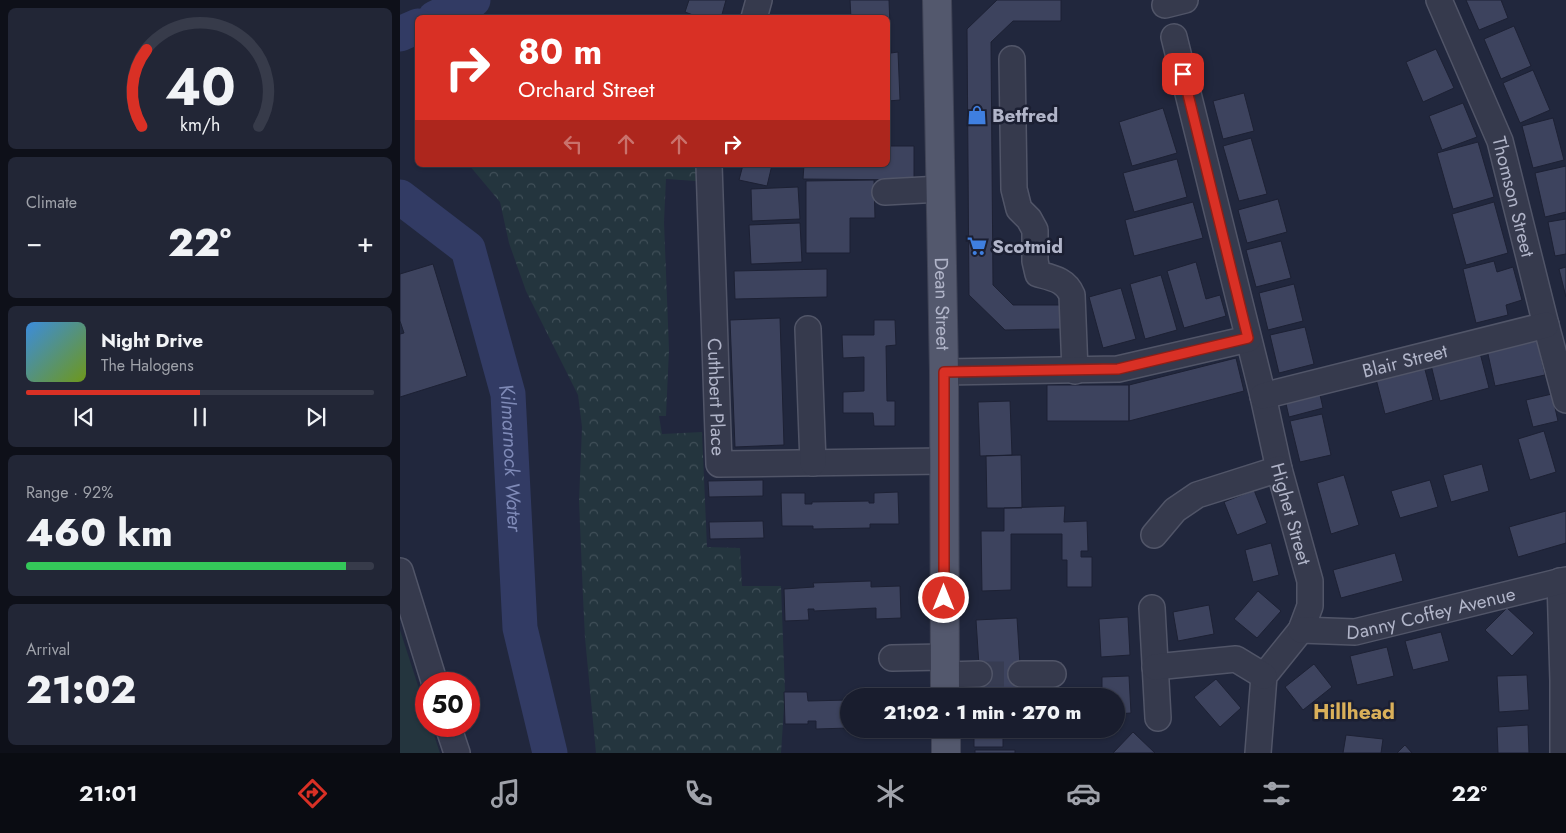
<!DOCTYPE html>
<meta charset="utf-8">
<style>
body{margin:0;font-family:Jost,sans-serif;background:#222636;color:#f1f3f6;height:100vh;display:flex;flex-direction:column;font-size:19px;white-space:nowrap}
*{box-sizing:border-box;margin:0}
p{font-size:16px;color:#9fa2aa}
.icon{flex:none;width:28px;height:28px;fill:none;stroke:currentColor;stroke-width:2;stroke-linecap:round;stroke-linejoin:round}
.map{position:relative;flex:1;overflow:hidden}
.side{display:flex;flex-direction:column;gap:8px;padding:8px;background:#0e1019;width:400px}
.side>*{flex:none}
.top-card{position:absolute;left:15px;top:15px;width:475px;height:152px;border-radius:8px;box-shadow:0 1px 4px #0004,0 0 0 1px #373b4a;background:#d93025;color:#fff;overflow:hidden}
.speed{position:absolute;left:15px;top:672px;display:flex;gap:10px;font-size:25px;font-weight:700;text-align:center}
.speed>*{display:grid;place-content:center;width:65px;height:65px;border-radius:50%;background:#191d2e;box-shadow:0 1px 4px #0004,0 0 0 1px #373b4a;line-height:1}
.speed .limit{border:8px solid #d22;background:#fff;color:#111}
.pin{position:absolute;display:grid;place-items:center;width:42px;height:42px;color:#fff;margin:-21px;border-radius:10px;box-shadow:0 2px 8px #0006}
.me{position:absolute;width:55px;margin:-28px;rotate:0deg;stroke-linejoin:round;filter:drop-shadow(0 0 4px #0008)}
.turn{display:flex;align-items:center;gap:18px;height:105px;padding:0 20px;font-size:22px}
.turn .icon{width:65px;height:65px;stroke-width:2.5}
.turn b{display:block;font-size:35px;line-height:42px}
.lanes{display:flex;align-items:center;height:48px;padding:0 20px;background:#0003;justify-content:center;gap:25px;direction:ltr}
.lanes .off{opacity:.35}
.big{font-size:38px;font-weight:800;line-height:1.1}
.side .card{flex:1;display:flex;flex-direction:column;justify-content:center;gap:8px;min-width:0;padding:0 18px;border-radius:8px;background:#222636}
.side .dial{align-items:center;gap:0}
.dial svg{height:130px;overflow:visible;fill:none;stroke:#373b4a;stroke-width:7;stroke-linecap:round;text-anchor:middle}
.dial text{fill:#f1f3f6;stroke:none}
.song{display:flex;align-items:center;gap:15px}
.cover{width:60px;height:60px;border-radius:8px;background:linear-gradient(135deg,hsl(210 70% 55%),hsl(80 70% 35%))}
.played{height:5px;border-radius:2px;background:linear-gradient(90deg,#d93025 50%,#373b4a 50%)}
.keys{display:flex;justify-content:space-around;direction:ltr}
.heat{display:flex;justify-content:space-between;align-items:center;font-size:28px;direction:ltr}
.charge{height:8px;border-radius:4px;background:linear-gradient(90deg,#34c759 92%,#373b4a 0)}
.trip{position:absolute;left:440px;top:688px;width:285px;height:50px;border-radius:25px;background:#191d2e;box-shadow:0 1px 4px #0004,0 0 0 1px #373b4a;font-weight:800;line-height:50px;text-align:center}
.tabs{display:flex;height:80px;justify-content:space-around;align-items:center;background:#0a0c12;color:#9fa2aa}
.tabs .icon{width:35px;height:35px}
.tabs .on{color:#d93025}
.tabs b{font-size:22px;color:#f1f3f6}
main{display:flex;flex:1;min-height:0}
.map>svg:first-child{display:block}
.grass{fill:#24353e}
.park{fill:url(#park-crowns)}
.lines{fill:none;stroke-linecap:round;stroke-linejoin:round}
.river{stroke:#323b64;stroke-width:35}
.building{fill:#3d435e;stroke:#1d2134}
.minor-tunnel{stroke:#373c52;stroke-width:25;stroke-dasharray:25 12;stroke-linecap:butt}
.minor-casing{stroke:#515568;stroke-width:28}
.major-casing{stroke:#3f4356;stroke-width:30}
.minor{stroke:#363a4d;stroke-width:25}
.major{stroke:#53586d;stroke-width:28}
.route-casing{stroke:#8d1f18;stroke-width:12}
.route{stroke:#d93025;stroke-width:9}
.labels{text-anchor:middle;dominant-baseline:central;stroke-width:5;stroke-linejoin:round;paint-order:stroke}
.poi-label{font-size:19px;font-weight:bold;fill:#b1b5c9;stroke:#1b1f32;text-anchor:start}
.street-label{font-size:19px;fill:#b1b5c9;stroke:#1b1f32}
.water-label{font-size:20px;font-style:italic;fill:#7f8ab7;stroke:#1b1f32}
.quarter-label{font-size:21px;font-weight:bold;fill:#dab05a;stroke:#1b1f32}
</style>
<main>
<section class="side">
<div class="card dial"><svg viewBox="0 0 100 80">
<path d="M14 69A42 42 0 1 1 86 69"/>
<path d="M14 69A42 42 0 0 1 17 22" stroke="#d93025"/>
<text x="50" y="56" font-size="32" font-weight="700">40</text>
<text x="50" y="72" font-size="11">km/h</text>
</svg></div>
<div class="card"><p>Climate</p>
<div class="heat"><a>−</a><b class="big">22°</b><a>+</a></div>
</div>
<div class="card">
<div class="song"><i class="cover"></i><div><b>Night Drive</b><p>The Halogens</p></div></div>
<div class="played"></div>
<div class="keys"><svg class="icon" aria-label="previous" viewBox="0 0 24 24"><path d="M18 5L8 12l10 7zM5 5v14"/></svg><svg class="icon" aria-label="pause" viewBox="0 0 24 24"><path d="M8 5v14M16 5v14"/></svg><svg class="icon" aria-label="next" viewBox="0 0 24 24"><path d="M6 5l10 7-10 7zM19 5v14"/></svg></div>
</div>
<div class="card"><p>Range · 92%</p><b class="big">460 km</b><div class="charge"></div></div>
<div class="card"><p>Arrival</p><b class="big">21:02</b></div>
</section>
<div class="map">
<svg width="1166" height="753" viewBox="0 0 1166 753">
<defs>
<pattern id="park-crowns" width="20" height="18" patternUnits="userSpaceOnUse" patternTransform="scale(1.25)"><rect width="20" height="18" fill="#24353e"/><path d="M2 6a3 3 0 1 1 6 0M12 15a3 3 0 1 1 6 0" fill="none" stroke="#415059"/></pattern>
</defs>
<rect width="100%" height="100%" fill="#21273d"/>
<path class="grass" d="M0,630L26,710V726H31L40,753H0Z"/>
<path class="park" d="M69,165H299L296,181L266,179L264,222L269,350L266,416H259L262,434L302,432L307,547L340,548L342,586H381L385,692L381,753H196L185,638L183,597L179,501L182,427L178,395L126,291L109,243L100,202Z"/>
<g class="lines">
<g class="river">
<path d="M35,18L73,0"/>
<path d="M0,34L18,26"/>
<path id="s1" d="M0,197L68,249L108,394L120,628L150,753"/>
</g>
</g>
<path class="building" d="M289,0H326L321,18H301L285,12Z
M450,0H489L491,53L498,52L500,100L488,101V18H451Z
M597,0H661V21H613L591,42L593,285L613,305H663V329L605,330L569,295L567,29Z
M1066,0H1101L1108,18L1079,30Z
M1114,26L1131,66L1101,79L1084,39Z
M1036,49L1054,88L1023,102L1006,62Z
M1133,70L1150,110L1120,123L1103,83Z
M844,93L854,131L823,139L813,101Z
M1063,103L1077,137L1042,150L1029,116Z
M763,108L777,153L732,166L719,122Z
M1153,118L1164,160L1133,168L1122,126Z
M851,138L867,194L839,201L823,146Z
M1078,142L1094,197L1053,209L1037,153Z
M488,146H514V180L403,179L404,165H488Z
M777,159L787,197L734,212L723,173Z
M343,165H372L367,186L339,180Z
M1166,166V212L1145,217L1135,173Z
M474,180L475,218H450V253H406V181Z
M398,187L400,219L352,221L351,189Z
M878,199L887,232L847,243L838,210Z
M793,202L803,238L734,256L725,220Z
M1094,202L1108,253L1066,265L1052,214Z
M1166,219V254L1155,256L1148,222Z
M400,223L402,262L351,264L349,225Z
M881,241L891,278L856,287L846,250Z
M1094,261L1097,272L1113,267L1122,300L1106,305L1108,315L1076,323L1063,269Z
M796,262L806,299L820,295L826,316L784,328L767,271Z
M33,264L67,376L0,397V334L4,333L0,321V274Z
M1166,267V297L1159,269Z
M427,269V297L335,299L334,271Z
M761,275L777,330L745,339L730,284Z
M894,284L903,321L868,330L859,293Z
M721,288L736,339L703,348L689,297Z
M380,318L384,445L335,447L330,320Z
M474,320H495L496,345L486,346L487,401H495V426H474L473,413H443V392L464,391V357L443,358L442,335H474Z
M905,327L914,364L879,373L870,335Z
M1136,334L1145,375L1095,386L1086,345Z
M1079,349L1089,388L1040,401L1030,361Z
M836,358L844,391L729,421V385Z
M1023,362L1033,400L985,414L975,375Z
M647,385H729V421H647Z
M918,386L923,408L889,417L884,395Z
M1152,394L1158,421L1133,427L1126,400Z
M610,401L612,455L580,456L578,402Z
M922,414L931,455L900,462L890,421Z
M1144,431L1156,472L1130,480L1118,439Z
M621,455L622,508H587L586,456Z
M1082,464L1089,491L1051,502L1043,475Z
M944,475L959,525L931,534L917,483Z
M363,480V496L309,497L308,481Z
M1030,480L1038,507L1000,518L991,491Z
M854,490L867,523L837,535L824,502Z
M498,492L499,524H470V528L413,529V526H382L381,493H405V504H412V502L469,501V503H474V493Z
M665,506L664,522L687,521L688,551H681V557H692V587H667V560H662V534H611V590L582,591L581,531H604V508Z
M1166,511V543L1118,557L1109,527Z
M363,521L364,538L310,539L309,522Z
M871,543L879,575L853,582L845,550Z
M995,553L1003,581L941,598L933,570Z
M471,581V587L500,586L501,618L476,619V608L414,611V609H408L409,620L385,621L384,589L414,587L413,583Z
M858,591L881,611L857,638L834,619Z
M809,605L814,634L778,641L773,612Z
M1107,608L1134,633L1112,656L1085,630Z
M728,617L730,655L701,657L699,619Z
M617,618L622,696H581L576,620Z
M1041,632L1049,661L1013,670L1005,641Z
M987,647L994,676L957,685L950,656Z
M914,664L932,687L903,710L885,687Z
M1127,675L1129,710L1099,712L1097,676Z
M729,676L731,713L716,714V696H702V677Z
M816,679L841,708L820,727L794,697Z
M503,689V696H478L477,690Z
M384,692H407L408,701L449,700V728L416,729V721H408V724H385Z
M1128,725L1129,753H1098L1097,727Z
M574,729H603V747H574Z
M733,732L755,753H713Z
M946,735L983,739L981,753H943Z
M1005,745L1012,753H997Z
M575,750H615V753H575Z"/>
<g class="lines">
<path class="minor-tunnel" d="M579,674H621"/>
<defs>
<g id="minor">
<path id="s2" d="M1039,0L1100,141L1146,325L1166,400"/>
<path d="M765,5L785,0"/>
<path d="M354,18L359,0"/>
<path id="s3" d="M774,37L863,396L879,469L910,581V606L901,630L864,676L858,753"/>
<path d="M612,59L614,189L619,209L629,219L635,230V261L638,274C653,278 666,280 672,295L675,371"/>
<path id="s4" d="M309,165L319,464L544,461"/>
<path d="M485,192L541,189"/>
<path d="M408,329L413,463"/>
<path d="M544,372L718,369L848,339"/>
<path id="s5" d="M863,396L1146,325"/>
<path d="M754,535L775,510L797,495L879,469"/>
<path d="M0,571L35,684"/>
<path d="M1160,581L1163,681V753"/>
<path d="M752,608L758,718"/>
<path id="s6" d="M901,630L955,632L1166,580"/>
<path d="M492,658L544,657"/>
<path d="M755,667L836,659L864,676"/>
<path d="M621,674H653"/>
<path d="M545,675L579,674"/>
<path d="M48,726L57,753"/>
</g>
<g id="major">
<path id="s7" d="M537,0L544,372L545,696"/>
<path d="M546,729V753"/>
</g>
</defs>
<use href="#minor" class="minor-casing"/>
<use href="#major" class="major-casing"/>
<use href="#minor" class="minor"/>
<use href="#major" class="major"/>
</g>
<g class="lines">
<defs>
<path id="route" d="M544,598V372L718,369L848,338L783,74"/>
</defs>
<use href="#route" class="route-casing"/>
<use href="#route" class="route"/>
</g>
<defs>
<symbol id="shop-bare" viewBox="-9 -9 18 18"><path d="M-5-2.5h2.3a2.7 3.5 0 0 1 5.4 0H5L5.5 6h-11ZM-1.5-2.5h3a1.5 2.3 0 0 0-3 0Z" fill="#3f7fe0" stroke="#1b1f32" stroke-width="2.5" paint-order="stroke"/></symbol>
<symbol id="supermarket-bare" viewBox="-9 -9 18 18"><path d="M-6-5.5h2.5l.6 2H6L4.5 2H-2.5L-4.4-4H-6ZM-1.5 3.2a1.3 1.3 0 1 0 .1 0ZM3 3.2a1.3 1.3 0 1 0 .1 0Z" fill="#3f7fe0" stroke="#1b1f32" stroke-width="2.5" paint-order="stroke"/></symbol>
</defs>
<g fill-rule="evenodd">
<use href="#shop-bare" x="563" y="101" width="28" height="28"/>
<use href="#supermarket-bare" x="563" y="232" width="28" height="28"/>
</g>
<g class="labels">
<g class="poi-label">
<text x="592" y="115">Betfred</text>
<text x="592" y="246">Scotmid</text>
</g>
<g class="street-label">
<text stroke="none"><textPath href="#s2" startOffset="211">Thomson Street</textPath></text>
<text stroke="none"><textPath href="#s7" startOffset="304">Dean Street</textPath></text>
<text stroke="none"><textPath href="#s5" startOffset="146">Blair Street</textPath></text>
<text stroke="none"><textPath href="#s4" startOffset="232">Cuthbert Place</textPath></text>
<text stroke="none"><textPath href="#s3" startOffset="491">Highet Street</textPath></text>
<text stroke="none"><textPath href="#s6" startOffset="132">Danny Coffey Avenue</textPath></text>
</g>
<g class="water-label">
<text stroke="none"><textPath href="#s1" startOffset="300">Kilmarnock Water</textPath></text>
</g>
<g class="quarter-label">
<text x="954" y="712">Hillhead</text>
</g>
</g>
</svg>
<div class="speed"><div class="limit">50</div></div>
<div class="pin" style="left:783px;top:74px;background:#d93025"><svg class="icon" aria-label="arrive" viewBox="0 0 24 24"><path d="M6 21V4h12l-3 4 3 4H6"/></svg></div>
<svg class="me" style="left:544px;top:598px" viewBox="-20 -20 40 40"><circle r="17" fill="#d93025" stroke="#fff" stroke-width="3"/><path d="M0-11L8 9 0 5-8 9z" fill="#fff"/></svg>
<div class="trip">21:02 · 1 min · 270 m</div>
<div class="top-card">
<div class="turn"><svg class="icon" aria-label="right" viewBox="0 0 24 24"><path d="M7 20v-9h11M14 6l5 5-5 5"/></svg><div><b>80 m</b>Orchard Street</div></div>
<div class="lanes"><svg class="icon off" aria-label="left" viewBox="0 0 24 24"><path d="M17 20v-9H6M10 6l-5 5 5 5"/></svg><svg class="icon off" aria-label="ahead" viewBox="0 0 24 24"><path d="M12 20V5M6 11l6-6 6 6"/></svg><svg class="icon off" aria-label="ahead" viewBox="0 0 24 24"><path d="M12 20V5M6 11l6-6 6 6"/></svg><svg class="icon" aria-label="right" viewBox="0 0 24 24"><path d="M7 20v-9h11M14 6l5 5-5 5"/></svg></div>
</div>
</div>
</main>
<nav class="tabs">
<b>21:01</b>
<svg class="icon on" aria-label="directions" viewBox="0 0 24 24"><path d="M12 3l9 9-9 9-9-9zM9 14v-3h6M13 9l2 2-2 2"/></svg>
<svg class="icon" aria-label="music" viewBox="0 0 24 24"><path d="M9 18V5l10-2v13"/><circle cx="6" cy="18" r="3"/><circle cx="16" cy="16" r="3"/></svg>
<svg class="icon" aria-label="phone" viewBox="0 0 24 24"><path d="M5 4h4l2 5-3 2q2 4 5 5l2-3 5 2v4C11 20 4 13 5 4z"/></svg>
<svg class="icon" aria-label="climate" viewBox="0 0 24 24"><path d="M12 3v18M4 7l16 10M4 17L20 7"/></svg>
<svg class="icon" aria-label="car" viewBox="0 0 24 24"><path d="M5 17H2v-5l4-1 3-4h7l3 4 3 1v5h-3M9 17h6M6 11h13"/><circle cx="7" cy="17" r="2"/><circle cx="17" cy="17" r="2"/></svg>
<svg class="icon" aria-label="filters" viewBox="0 0 24 24"><path d="M4 7h16M4 17h16"/><circle cx="9" cy="7" r="2"/><circle cx="15" cy="17" r="2"/></svg>
<b>22°</b>
</nav>
